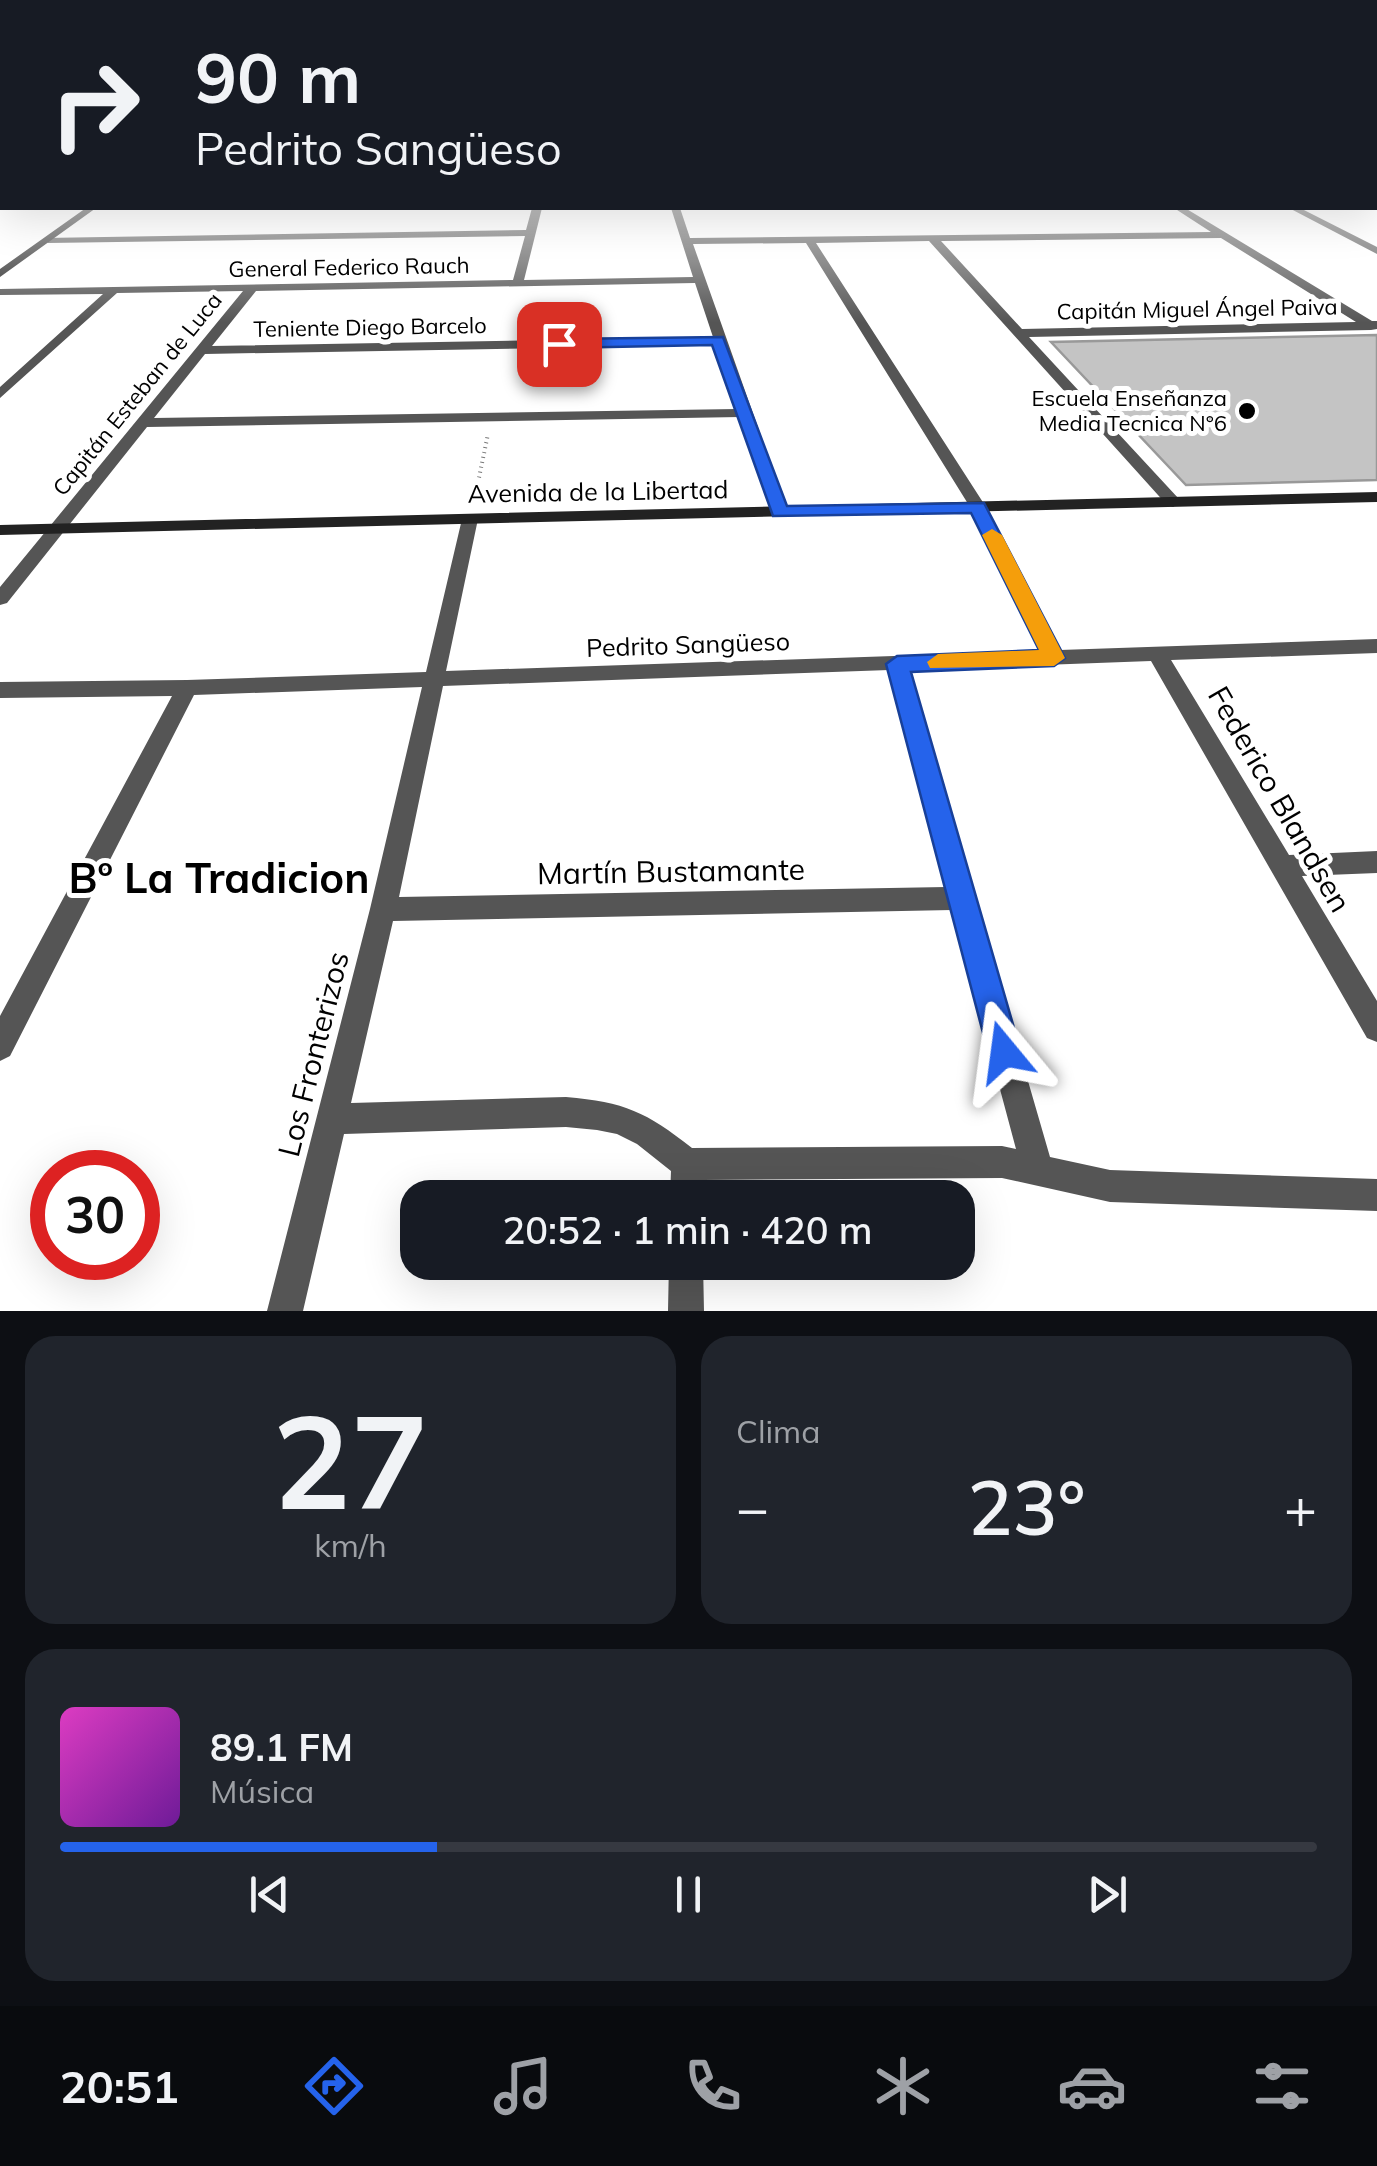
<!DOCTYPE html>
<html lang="es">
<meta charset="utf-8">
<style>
body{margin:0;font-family:Mulish,sans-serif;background:#20242c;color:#f1f3f6;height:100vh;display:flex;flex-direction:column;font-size:38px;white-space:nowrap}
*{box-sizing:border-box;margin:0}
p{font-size:32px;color:#9ea1a6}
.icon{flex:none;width:55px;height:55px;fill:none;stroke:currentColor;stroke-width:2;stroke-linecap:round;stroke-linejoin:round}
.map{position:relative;height:1311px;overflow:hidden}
.sheet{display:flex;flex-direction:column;gap:25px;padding:25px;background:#0d0f14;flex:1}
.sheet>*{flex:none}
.guide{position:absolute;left:0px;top:0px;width:1378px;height:210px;box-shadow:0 10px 40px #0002;background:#171b24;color:#f1f3f6;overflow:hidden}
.speed{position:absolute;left:30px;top:1150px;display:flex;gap:20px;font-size:50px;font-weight:700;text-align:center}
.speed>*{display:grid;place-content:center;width:130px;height:130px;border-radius:50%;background:#171b24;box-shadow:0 10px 40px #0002;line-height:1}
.speed .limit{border:15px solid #d22;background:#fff;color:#111}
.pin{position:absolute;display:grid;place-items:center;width:85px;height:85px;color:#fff;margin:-42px;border-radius:20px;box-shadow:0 5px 15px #0006}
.me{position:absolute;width:110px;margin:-55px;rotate:344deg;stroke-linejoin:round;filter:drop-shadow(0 0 8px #0008)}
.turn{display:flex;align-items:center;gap:35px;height:210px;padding:0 30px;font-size:45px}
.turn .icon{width:130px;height:130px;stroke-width:2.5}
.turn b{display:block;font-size:70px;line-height:85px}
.big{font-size:75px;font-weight:600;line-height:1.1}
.sheet .widget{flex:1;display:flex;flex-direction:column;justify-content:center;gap:15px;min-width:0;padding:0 35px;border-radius:30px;background:#20242c}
.sheet .dial{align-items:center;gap:0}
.dial b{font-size:130px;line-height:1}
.song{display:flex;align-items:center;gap:30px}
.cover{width:120px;height:120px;border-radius:15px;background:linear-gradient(135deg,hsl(310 70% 55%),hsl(280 70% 35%))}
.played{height:10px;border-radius:5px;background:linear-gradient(90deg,#2563eb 30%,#363941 30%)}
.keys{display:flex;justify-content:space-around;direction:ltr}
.heat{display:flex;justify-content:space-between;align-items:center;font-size:55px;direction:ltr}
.sheet .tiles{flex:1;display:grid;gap:25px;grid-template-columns:1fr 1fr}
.widget:last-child{grid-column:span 2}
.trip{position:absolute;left:400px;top:1180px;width:575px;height:100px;border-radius:30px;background:#171b24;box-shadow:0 10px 40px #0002;font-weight:600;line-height:100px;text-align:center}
.menu{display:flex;height:160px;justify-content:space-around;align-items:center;background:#090b0e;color:#9ea1a6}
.menu .icon{width:70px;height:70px}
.menu .on{color:#2563eb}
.menu b{font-size:45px;color:#f1f3f6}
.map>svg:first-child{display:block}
.building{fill:#c4c4c4;stroke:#999;stroke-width:2.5}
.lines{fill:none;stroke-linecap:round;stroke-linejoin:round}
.path{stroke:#777;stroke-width:4;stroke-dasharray:1 4;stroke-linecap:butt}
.street{fill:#555;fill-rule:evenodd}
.secondary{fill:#222;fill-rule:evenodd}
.route{fill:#2563eb;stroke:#184099;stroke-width:2.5}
.slow{fill:#f59e0b}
.poi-dot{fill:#000;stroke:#fff;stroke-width:4}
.labels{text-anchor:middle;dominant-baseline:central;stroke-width:10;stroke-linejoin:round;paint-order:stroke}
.far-street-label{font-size:22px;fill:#000;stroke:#fff}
.far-poi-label{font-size:22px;fill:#000;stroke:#fff;text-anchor:end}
.street-label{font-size:25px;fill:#000;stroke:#fff}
.near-street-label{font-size:30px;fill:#000;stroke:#fff}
.near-district-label{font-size:42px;font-weight:bold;fill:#000;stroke:#fff}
</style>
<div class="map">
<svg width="1377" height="1311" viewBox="0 0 1377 1311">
<rect width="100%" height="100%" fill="#fff"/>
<path class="building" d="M1377,335V480L1186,485L1051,342Z"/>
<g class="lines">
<path class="path" d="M474,502L488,434"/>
<path class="street" d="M0,139H2V144H0Z
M2,191V198L0,199V192Z
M532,208H542L524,280L693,277L671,208H680L690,238L1211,232L1174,208H1185L1372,321H1377V329L1371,330L1029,337L1179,499L1181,502L1173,507L1167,505L929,241L816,243L986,507L1060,650L1377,639V653L1171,660L1289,855L1377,851V873L1302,876L1377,1001V1042L1367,1038L1151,661L909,670L1050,1157L1110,1170L1377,1179V1211L1110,1202L1002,1178L703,1180L702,1198H670L671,1171L637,1144L617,1134L597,1130L566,1127L344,1134L303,1311H267L370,909L422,687L194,695L10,1056L0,1061V1016L172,696L0,698V682L187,680L426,672L462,519L470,514L478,519L446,671L1041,651L970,507L806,243L693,244L788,512L786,516H774L772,512L740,417L147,427L7,603L0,605V587L243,291L117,293L0,398V387L103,294L0,295V289L513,280L525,236L48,243L44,238L526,230ZM1221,238L1356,322L1022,329L941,241ZM695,283L713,337L212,346L256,291ZM716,345L737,409L154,418L205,354ZM889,670L946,887L399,897L443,686ZM952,910L1016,1149L1002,1146L692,1148C646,1112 625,1102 566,1097L351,1103L393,921Z
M1289,208H1300L1377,247V254Z
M669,1262H703L704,1311H668Z"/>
<path class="secondary" d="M1375,188L1377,189V195L1375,194Z
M86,208H96L0,277V269Z
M1377,492V502L0,535V525Z"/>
</g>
<linearGradient id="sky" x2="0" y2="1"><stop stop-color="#8cadcc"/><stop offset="0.43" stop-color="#fff"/><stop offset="1" stop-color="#fff" stop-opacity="0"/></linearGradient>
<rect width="1377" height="323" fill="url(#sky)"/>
<path class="route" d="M723,337L787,506L984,503L1065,658L1054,666L911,672L1021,1052L1016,1064L1004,1069L993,1064L988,1052L886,664L897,656L1039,650L971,513L773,516L712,345L559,348L552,344L559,339Z"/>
<path class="slow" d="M992,529L1002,535L1065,658L1054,666L930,668L927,662L938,654L1039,650L982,535Z"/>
<circle class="poi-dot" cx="1247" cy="411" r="10"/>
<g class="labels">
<g class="far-street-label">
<text transform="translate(349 267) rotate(-1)">General Federico Rauch</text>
<text transform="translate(1197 309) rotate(-1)">Capitán Miguel Ángel Paiva</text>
<text transform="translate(370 327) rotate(-1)">Teniente Diego Barcelo</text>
<text transform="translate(137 394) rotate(-51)">Capitán Esteban de Luca</text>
</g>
<g class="far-poi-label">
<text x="1227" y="398">Escuela Enseñanza<tspan x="1227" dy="25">Media Tecnica N°6</tspan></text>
</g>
<g class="street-label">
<text transform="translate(598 491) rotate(-1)">Avenida de la Libertad</text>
<text transform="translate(688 644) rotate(-2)">Pedrito Sangüeso</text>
</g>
<g class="near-street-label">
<text transform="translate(1280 799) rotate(60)">Federico Blandsen</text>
<text transform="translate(671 871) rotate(-1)">Martín Bustamante</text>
<text transform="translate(313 1054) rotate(-76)">Los Fronterizos</text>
</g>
<g class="near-district-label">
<text x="219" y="877">Bº La Tradicion</text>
</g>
</g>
</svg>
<div class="speed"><div class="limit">30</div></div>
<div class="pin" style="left:559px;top:344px;background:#d93025"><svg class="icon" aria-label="arrive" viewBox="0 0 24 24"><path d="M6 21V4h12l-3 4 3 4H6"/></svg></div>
<svg class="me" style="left:1004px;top:1052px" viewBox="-20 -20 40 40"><path d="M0-17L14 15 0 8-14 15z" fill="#2563eb" stroke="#fff" stroke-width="4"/></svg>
<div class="trip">20:52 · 1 min · 420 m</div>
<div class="guide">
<div class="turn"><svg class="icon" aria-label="right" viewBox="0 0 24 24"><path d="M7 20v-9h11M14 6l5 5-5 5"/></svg><div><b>90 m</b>Pedrito Sangüeso</div></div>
</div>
</div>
<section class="sheet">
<div class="tiles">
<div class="widget dial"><b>27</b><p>km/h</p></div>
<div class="widget"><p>Clima</p>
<div class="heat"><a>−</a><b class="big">23°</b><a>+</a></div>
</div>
<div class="widget">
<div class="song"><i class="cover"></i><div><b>89.1 FM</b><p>Música</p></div></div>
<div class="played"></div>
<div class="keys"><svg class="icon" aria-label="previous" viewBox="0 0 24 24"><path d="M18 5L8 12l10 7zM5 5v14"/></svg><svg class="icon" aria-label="pause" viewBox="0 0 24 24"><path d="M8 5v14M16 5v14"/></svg><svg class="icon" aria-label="next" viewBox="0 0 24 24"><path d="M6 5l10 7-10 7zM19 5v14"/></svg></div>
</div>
</div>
</section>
<nav class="menu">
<b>20:51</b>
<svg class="icon on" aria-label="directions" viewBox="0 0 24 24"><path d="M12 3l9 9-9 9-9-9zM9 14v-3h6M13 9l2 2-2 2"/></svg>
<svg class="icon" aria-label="music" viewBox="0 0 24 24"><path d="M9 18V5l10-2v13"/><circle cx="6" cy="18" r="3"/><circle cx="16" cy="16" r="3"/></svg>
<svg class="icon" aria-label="phone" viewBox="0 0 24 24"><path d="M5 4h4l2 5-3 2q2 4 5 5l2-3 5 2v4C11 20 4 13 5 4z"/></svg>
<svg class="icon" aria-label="climate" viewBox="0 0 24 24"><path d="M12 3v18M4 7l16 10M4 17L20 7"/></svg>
<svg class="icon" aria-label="car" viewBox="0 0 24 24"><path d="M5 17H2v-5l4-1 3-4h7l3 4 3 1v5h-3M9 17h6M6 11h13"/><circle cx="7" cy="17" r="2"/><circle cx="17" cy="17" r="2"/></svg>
<svg class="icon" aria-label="filters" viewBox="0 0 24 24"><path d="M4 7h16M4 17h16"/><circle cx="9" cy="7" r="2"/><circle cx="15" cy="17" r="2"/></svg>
</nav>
